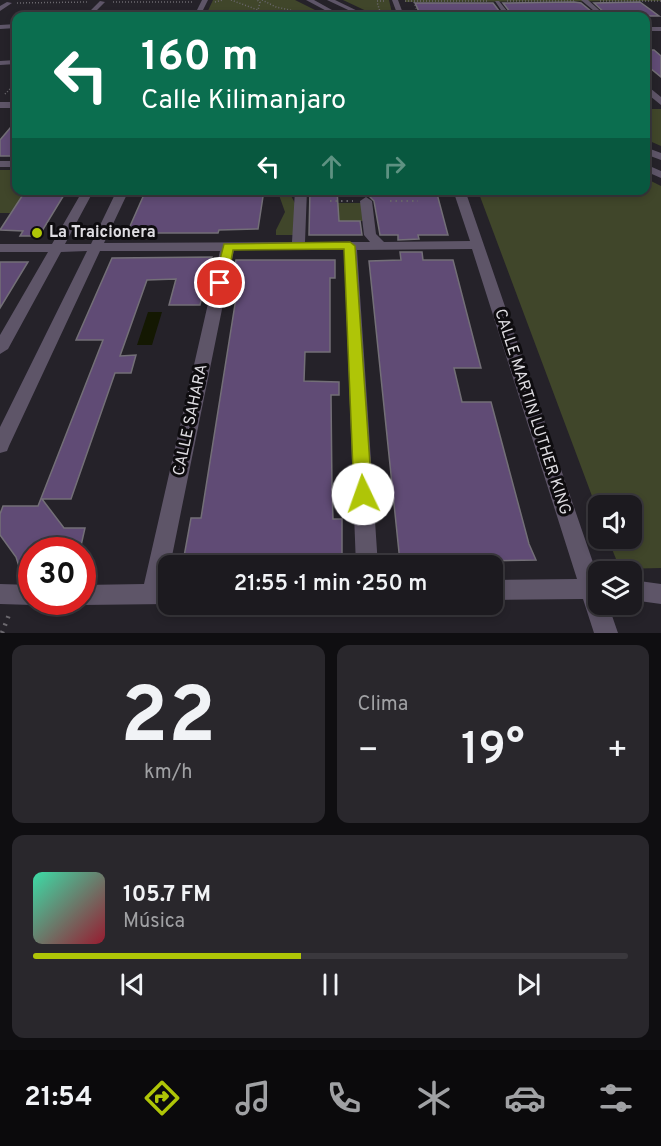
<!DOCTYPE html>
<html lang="es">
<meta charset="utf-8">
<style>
body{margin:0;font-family:Overpass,sans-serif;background:#29272c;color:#f1f3f6;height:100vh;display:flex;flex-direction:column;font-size:22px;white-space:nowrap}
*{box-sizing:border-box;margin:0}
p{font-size:20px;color:#a0a1a4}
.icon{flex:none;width:33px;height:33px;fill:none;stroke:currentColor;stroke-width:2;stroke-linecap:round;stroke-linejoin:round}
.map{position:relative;height:633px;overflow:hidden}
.panel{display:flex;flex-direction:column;gap:12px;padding:12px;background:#0f0e11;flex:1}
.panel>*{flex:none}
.guide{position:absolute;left:12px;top:12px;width:638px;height:183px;border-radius:12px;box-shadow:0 3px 9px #0003,0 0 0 2px #3a383d;background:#0b6e4f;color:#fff;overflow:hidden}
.controls{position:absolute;left:588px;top:495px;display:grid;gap:12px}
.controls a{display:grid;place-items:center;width:54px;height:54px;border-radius:12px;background:#1c1a1f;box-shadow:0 3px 9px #0003,0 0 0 2px #3a383d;font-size:30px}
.speed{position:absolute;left:18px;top:537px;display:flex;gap:12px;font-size:30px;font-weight:700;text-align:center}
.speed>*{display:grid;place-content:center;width:78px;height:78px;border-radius:50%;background:#1c1a1f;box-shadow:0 3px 9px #0003,0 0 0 2px #3a383d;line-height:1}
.speed .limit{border:9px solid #d22;background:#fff;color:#111}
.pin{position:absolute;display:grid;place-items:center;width:51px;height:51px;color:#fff;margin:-26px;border:3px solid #fff;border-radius:50%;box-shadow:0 2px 6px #0007}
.me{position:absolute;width:66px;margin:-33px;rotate:357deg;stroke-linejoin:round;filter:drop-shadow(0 0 4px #0008)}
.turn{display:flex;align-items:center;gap:21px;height:126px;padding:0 30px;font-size:27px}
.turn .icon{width:78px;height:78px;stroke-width:2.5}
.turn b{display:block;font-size:42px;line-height:51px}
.lanes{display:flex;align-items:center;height:57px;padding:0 30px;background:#0003;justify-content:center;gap:30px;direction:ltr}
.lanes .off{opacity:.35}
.big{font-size:45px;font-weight:600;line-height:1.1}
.panel .widget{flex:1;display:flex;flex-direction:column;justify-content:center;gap:9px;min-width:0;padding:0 21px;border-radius:12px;background:#29272c}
.panel .dial{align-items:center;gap:0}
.dial b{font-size:78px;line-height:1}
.song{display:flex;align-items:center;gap:18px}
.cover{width:72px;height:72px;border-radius:9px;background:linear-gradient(135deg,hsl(160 70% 55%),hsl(350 70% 35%))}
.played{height:6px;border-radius:3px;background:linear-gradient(90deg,#afc507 45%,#3a383d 45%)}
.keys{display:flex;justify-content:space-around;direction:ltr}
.heat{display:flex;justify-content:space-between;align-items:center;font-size:33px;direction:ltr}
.panel .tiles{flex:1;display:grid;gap:12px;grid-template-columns:1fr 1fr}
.widget:last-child{grid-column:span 2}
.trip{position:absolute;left:158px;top:555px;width:345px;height:60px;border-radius:12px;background:#1c1a1f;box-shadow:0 3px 9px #0003,0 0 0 2px #3a383d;font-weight:600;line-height:60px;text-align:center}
.tabs{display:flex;height:96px;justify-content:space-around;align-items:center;background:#0b0a0c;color:#a0a1a4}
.tabs .icon{width:42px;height:42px}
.tabs .on{color:#afc507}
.tabs b{font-size:27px;color:#f1f3f6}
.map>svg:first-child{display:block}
.green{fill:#40462a}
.water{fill:#141802}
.building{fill:#604b75;stroke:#736f77;stroke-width:1.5}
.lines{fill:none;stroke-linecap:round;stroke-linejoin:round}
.path-far2{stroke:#6b686e;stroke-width:1.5;stroke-dasharray:1 2;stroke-linecap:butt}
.path-far1{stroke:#6b686e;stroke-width:2;stroke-dasharray:1.5 4;stroke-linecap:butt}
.path{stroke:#6b686e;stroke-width:4.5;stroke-dasharray:2 6;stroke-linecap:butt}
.minor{fill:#5e5568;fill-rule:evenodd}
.route{fill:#afc507;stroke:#728005;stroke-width:1.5}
.poi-dot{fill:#afc507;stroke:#0e0c0f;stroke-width:2}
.labels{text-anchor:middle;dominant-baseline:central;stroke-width:6;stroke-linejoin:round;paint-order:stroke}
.poi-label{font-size:16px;font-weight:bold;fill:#dfdde2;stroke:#0e0c0f;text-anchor:start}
.street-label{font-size:16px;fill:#dfdde2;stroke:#0e0c0f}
</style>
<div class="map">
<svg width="661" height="633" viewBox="0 0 661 633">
<rect width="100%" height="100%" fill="#252229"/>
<path class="green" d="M213,0H295L327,16L206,15Z
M343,0H389L392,13L375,15Z
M405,0H661V1L405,2Z
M645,109H661V146L645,139Z
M0,170H16V190L26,191L23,204L16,205L10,213H0Z
M645,178L661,186V568L620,569L608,539L632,538V506H598V512L478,191L645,190Z
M280,191H291L290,194L296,205L294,235H276V230L285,212L279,195Z
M338,203H370L372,221H338Z"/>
<path class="water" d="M148,312H162L152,345H137Z"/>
<path class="building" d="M574,2L581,3L597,16H513L503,3Z
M640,2L659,16H608L594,3Z
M415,3H493L503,16H421Z
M645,50H654L661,56V77L645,64Z
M16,121V156H0V140Z
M26,190H67L39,236H20L23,231L0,230Z
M146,190H264L258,229L219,230L218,233H127Z
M310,190H337L339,221H360L362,235H309Z
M369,190H436L448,235H418L419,239L398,240V235H380L374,201L369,196Z
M400,252H422L423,260H453L481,368H454L462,402H491L529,544L536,560L481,561L482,566H447L446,561L400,562L369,261L401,260Z
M212,257L200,305H169L176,279L147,280L120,356L136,355L131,373H115L71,499H42L64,528H85L80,550H32V583L24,582L16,557L0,535V514L3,506H38L103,340H76L112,258Z
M236,260H335V278H330V352H305L304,381L339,382V395H331L332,490L333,519H342V562H183L191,518H201L239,279H233Z
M0,262H28L0,308Z"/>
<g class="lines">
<path class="path-far2" d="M231,0L258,10
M262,0L276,7L318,16
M377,1H386
M405,1H488
M507,1H575
M600,1H661
M113,2H193
M215,2L223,0
M414,2L419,16
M17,3L88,2
M374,15H381L377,2
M254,16L257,14L260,2L257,0
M5,94L16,83"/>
<path class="path-far1" d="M330,201H353
M390,201H418"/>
<path class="path" d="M2,633L10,612"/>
<path class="minor" d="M202,0H208L200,16H194Z
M306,0H314L341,15L336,16Z
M327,0H335L368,16H361Z
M392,0H398L404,16H398Z
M581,0H588L606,16H600Z
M100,1L105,2L91,16H85Z
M495,1H499L511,16H505Z
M7,2L12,3L0,11V6Z
M16,24V28L0,29V25Z
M645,27H661V31H645Z
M16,60V64L0,65V61Z
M645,84L661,97V105L645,92Z
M0,102H16V108H0Z
M645,147L661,153V160L645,154Z
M0,161H16V167H0Z
M645,164L661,171V178L645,171Z
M83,190H94L65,244H91L117,190H129L104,243L292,242L295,190H307L305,242H370L364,235L360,201L366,197L372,201L376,234L384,242L470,241L453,190H465L598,577V604H608L618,633H594L583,599L492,600V580L577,579L472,249L357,250L378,566H356L344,250H234L170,566H168V604L82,605L74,602H82V585L144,584L220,251H100L9,446L7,451L0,453V427L87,251L61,252L8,349L0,354V335L48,252H0V244H52Z
M632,580L661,584V604L632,600Z
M0,584L32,585V602H40L32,605L0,604Z"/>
</g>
<path class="route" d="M350,242L355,246L372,494L370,499L363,501L357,499L354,494L344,249L233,250L227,283L220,287L214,283L224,244Z"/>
<circle class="poi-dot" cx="37" cy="233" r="6"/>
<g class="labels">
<g class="poi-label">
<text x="49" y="233">La Traicionera</text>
</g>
<g class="street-label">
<text transform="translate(532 412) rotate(72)">CALLE MARTIN LUTHER KING</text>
<text transform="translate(191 420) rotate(-78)">CALLE SAHARA</text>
</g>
</g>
</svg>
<div class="controls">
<a><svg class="icon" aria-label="sound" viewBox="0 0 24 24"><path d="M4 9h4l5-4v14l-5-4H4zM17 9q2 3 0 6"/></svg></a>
<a><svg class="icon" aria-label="layers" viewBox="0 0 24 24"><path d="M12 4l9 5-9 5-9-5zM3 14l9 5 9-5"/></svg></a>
</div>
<div class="speed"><div class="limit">30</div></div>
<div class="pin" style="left:220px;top:283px;background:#d93025"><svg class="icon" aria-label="arrive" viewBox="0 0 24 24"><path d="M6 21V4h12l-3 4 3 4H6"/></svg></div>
<svg class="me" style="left:363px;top:494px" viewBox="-20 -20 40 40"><circle r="19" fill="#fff"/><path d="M0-13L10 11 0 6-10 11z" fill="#afc507"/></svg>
<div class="trip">21:55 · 1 min · 250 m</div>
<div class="guide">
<div class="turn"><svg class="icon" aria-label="left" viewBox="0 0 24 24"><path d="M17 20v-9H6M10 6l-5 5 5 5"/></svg><div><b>160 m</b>Calle Kilimanjaro</div></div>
<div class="lanes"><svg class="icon" aria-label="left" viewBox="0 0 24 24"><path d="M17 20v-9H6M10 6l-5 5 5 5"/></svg><svg class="icon off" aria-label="ahead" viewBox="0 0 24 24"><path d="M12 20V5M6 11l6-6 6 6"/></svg><svg class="icon off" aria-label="right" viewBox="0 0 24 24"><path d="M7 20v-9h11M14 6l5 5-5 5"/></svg></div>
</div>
</div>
<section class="panel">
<div class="tiles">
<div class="widget dial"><b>22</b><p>km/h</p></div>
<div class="widget"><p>Clima</p>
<div class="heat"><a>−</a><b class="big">19°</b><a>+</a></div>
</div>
<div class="widget">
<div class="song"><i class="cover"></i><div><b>105.7 FM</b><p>Música</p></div></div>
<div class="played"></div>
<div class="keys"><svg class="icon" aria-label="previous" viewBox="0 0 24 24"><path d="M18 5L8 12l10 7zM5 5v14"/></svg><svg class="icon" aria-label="pause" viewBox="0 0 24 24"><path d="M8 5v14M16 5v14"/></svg><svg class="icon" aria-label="next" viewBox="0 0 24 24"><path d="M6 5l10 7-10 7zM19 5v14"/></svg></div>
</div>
</div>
</section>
<nav class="tabs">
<b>21:54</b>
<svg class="icon on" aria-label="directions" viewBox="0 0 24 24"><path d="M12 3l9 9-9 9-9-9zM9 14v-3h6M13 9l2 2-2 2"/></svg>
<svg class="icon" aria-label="music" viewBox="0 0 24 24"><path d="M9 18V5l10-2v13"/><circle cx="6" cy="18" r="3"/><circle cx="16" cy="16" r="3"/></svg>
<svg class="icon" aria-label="phone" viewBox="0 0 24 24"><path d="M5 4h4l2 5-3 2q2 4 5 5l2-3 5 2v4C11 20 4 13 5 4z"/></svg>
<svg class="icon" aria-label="climate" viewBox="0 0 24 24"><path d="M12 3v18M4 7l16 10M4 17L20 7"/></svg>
<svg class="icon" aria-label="car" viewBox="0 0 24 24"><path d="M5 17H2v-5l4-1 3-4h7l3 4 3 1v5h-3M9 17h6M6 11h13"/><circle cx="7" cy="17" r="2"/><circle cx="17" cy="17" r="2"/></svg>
<svg class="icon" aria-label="filters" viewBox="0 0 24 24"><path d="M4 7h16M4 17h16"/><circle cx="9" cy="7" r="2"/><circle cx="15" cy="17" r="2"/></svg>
</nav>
